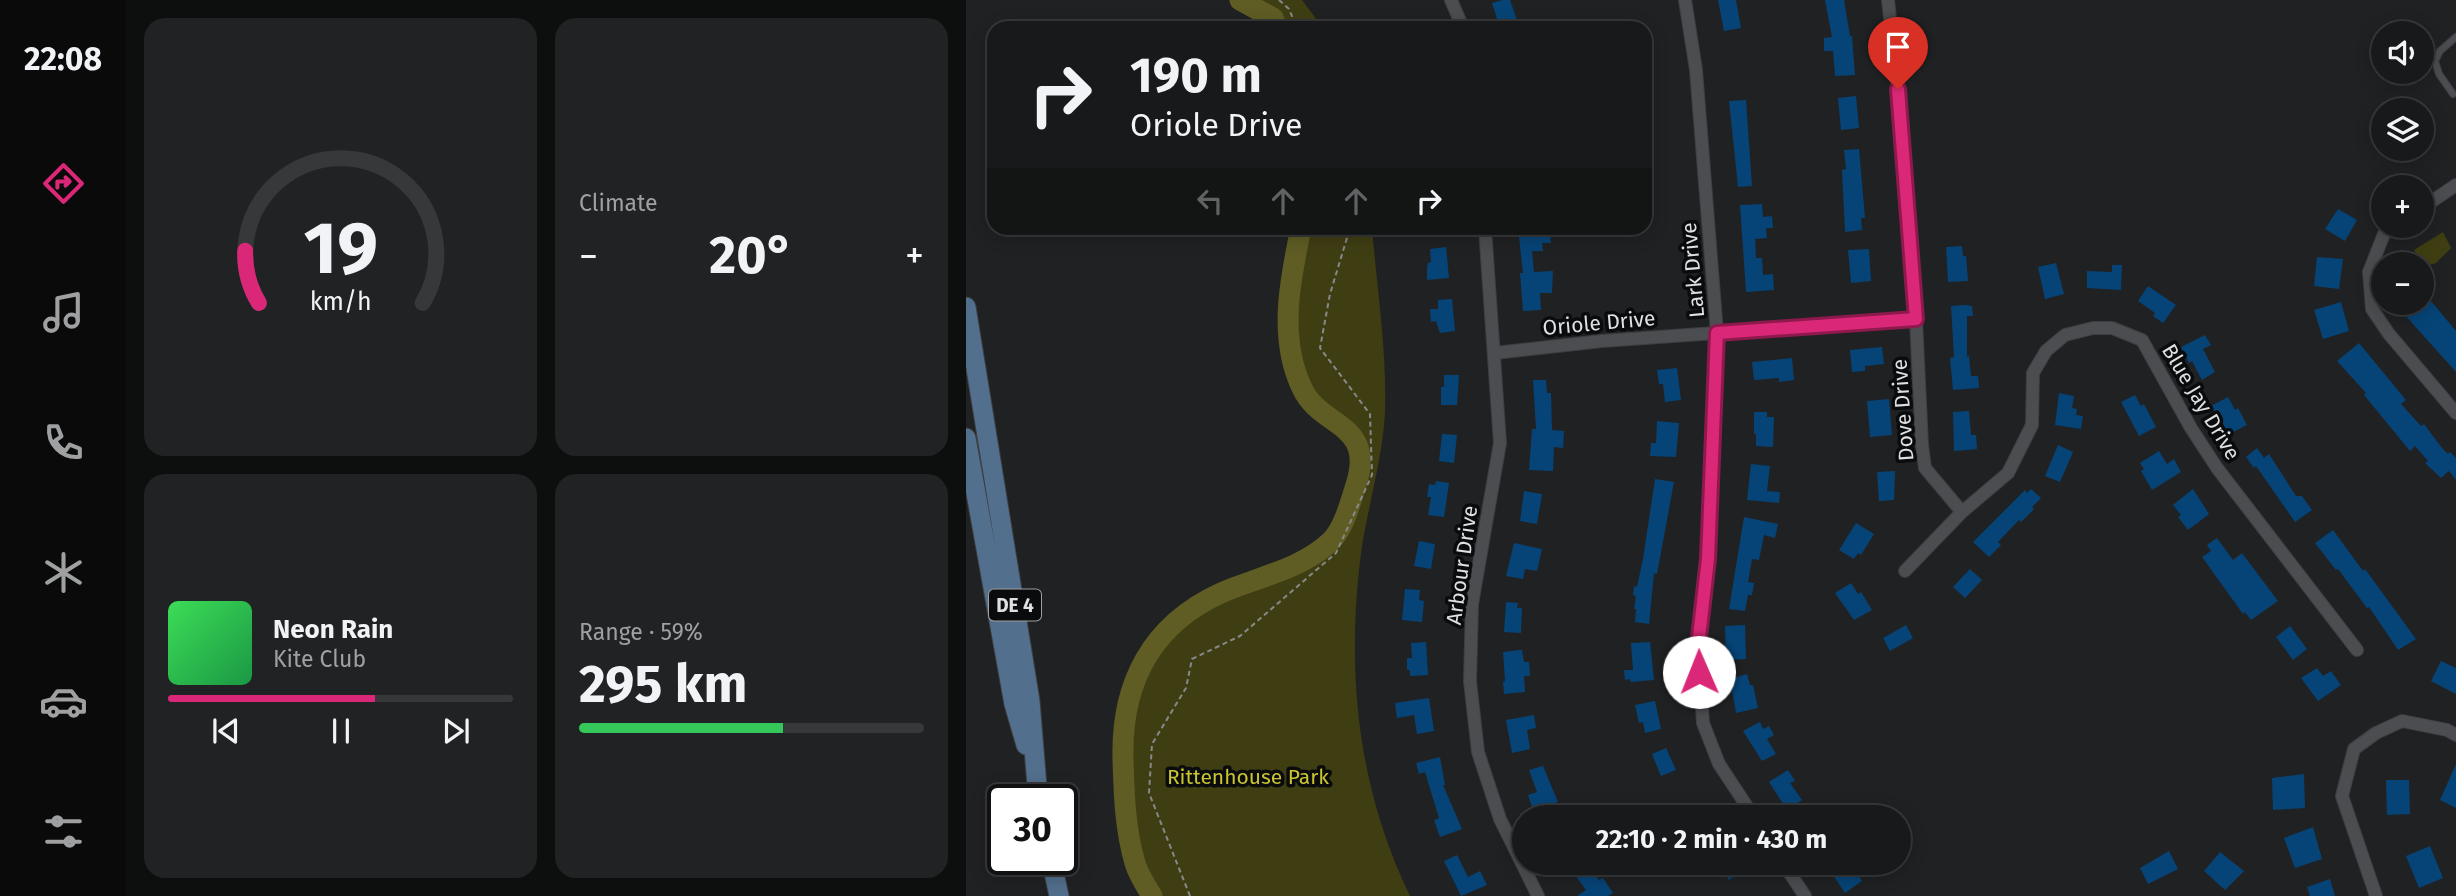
<!DOCTYPE html>
<meta charset="utf-8">
<style>
body{margin:0;font-family:"Fira Sans",sans-serif;background:#212223;color:#f1f3f6;height:100vh;display:flex;flex-direction:column;font-size:26px;white-space:nowrap}
*{box-sizing:border-box;margin:0}
p{font-size:23px;color:#9fa0a2}
.icon{flex:none;width:38px;height:38px;fill:none;stroke:currentColor;stroke-width:2;stroke-linecap:round;stroke-linejoin:round}
.map{position:relative;flex:1;overflow:hidden}
.details{display:flex;flex-direction:column;gap:18px;padding:18px;background:#0d0e0e;width:840px}
.details>*{flex:none}
.guide{position:absolute;left:21px;top:21px;width:665px;height:214px;border-radius:21px;box-shadow:0 4px 18px #0003,0 0 0 2px #363839;background:#18191a;color:#f1f3f6;overflow:hidden}
.buttons{position:absolute;left:1405px;top:21px;display:grid;gap:14px}
.buttons a{display:grid;place-items:center;width:63px;height:63px;border-radius:50%;background:#18191a;box-shadow:0 4px 18px #0003,0 0 0 2px #363839;font-size:35px}
.speed{position:absolute;left:21px;top:784px;display:flex;gap:14px;font-size:35px;font-weight:700;text-align:center}
.speed>*{display:grid;place-content:center;width:91px;height:91px;border-radius:50%;background:#18191a;box-shadow:0 4px 18px #0003,0 0 0 2px #363839;line-height:1}
.speed .limit{border:4px solid #111;border-radius:10px;background:#fff;color:#111}
.pin{position:absolute;display:grid;place-items:center;width:60px;height:60px;color:#fff;margin:-72px -30px;border-radius:50% 50% 50% 0;rotate:-45deg;box-shadow:0 0 7px #0007}
.pin .icon{rotate:45deg}
.me{position:absolute;width:77px;margin:-38px;rotate:359deg;stroke-linejoin:round;filter:drop-shadow(0 0 5px #0008)}
.turn{display:flex;align-items:center;gap:24px;height:147px;padding:0 28px;font-size:32px}
.turn .icon{width:91px;height:91px;stroke-width:2.5}
.turn b{display:block;font-size:49px;line-height:60px}
.lanes{display:flex;align-items:center;height:66px;padding:0 28px;background:#0003;justify-content:center;gap:35px;direction:ltr}
.lanes .off{opacity:.35}
.big{font-size:52px;font-weight:700;line-height:1.1}
.details .card{flex:1;display:flex;flex-direction:column;justify-content:center;gap:10px;min-width:0;padding:0 24px;border-radius:21px;background:#212223}
.details .dial{align-items:center;gap:0}
.dial svg{height:182px;overflow:visible;fill:none;stroke:#363839;stroke-width:7;stroke-linecap:round;text-anchor:middle}
.dial text{fill:#f1f3f6;stroke:none}
.song{display:flex;align-items:center;gap:21px}
.cover{width:84px;height:84px;border-radius:10px;background:linear-gradient(135deg,hsl(130 70% 55%),hsl(140 70% 35%))}
.played{height:7px;border-radius:4px;background:linear-gradient(90deg,#db2777 60%,#363839 60%)}
.keys{display:flex;justify-content:space-around;direction:ltr}
.heat{display:flex;justify-content:space-between;align-items:center;font-size:38px;direction:ltr}
.charge{height:10px;border-radius:5px;background:linear-gradient(90deg,#34c759 59%,#363839 0)}
.details .tiles{flex:1;display:grid;gap:18px;grid-template-columns:repeat(2,1fr)}
.trip{position:absolute;left:546px;top:805px;width:399px;height:70px;border-radius:35px;background:#18191a;box-shadow:0 4px 18px #0003,0 0 0 2px #363839;font-weight:700;line-height:70px;text-align:center}
main{display:flex;flex:1;min-height:0}
.dock{display:flex;flex-direction:column;width:126px;justify-content:space-around;align-items:center;background:#0a0a0a;color:#9fa0a2}
.dock .icon{width:49px;height:49px}
.dock .selected{color:#db2777}
.dock b{font-size:32px;color:#f1f3f6}
.map>svg:first-child{display:block}
.green{fill:#3f3e13}
.lines{fill:none;stroke-linecap:round;stroke-linejoin:round}
.river{stroke:#5f5d24;stroke-width:21}
.building{fill:#064477}
.service-casing{stroke:#3c3e40;stroke-width:8}
.minor-casing{stroke:#3c3e40;stroke-width:14}
.primary-casing{stroke:#3c3e40;stroke-width:21}
.path{stroke:#87888a;stroke-width:2;stroke-dasharray:5 3.5;stroke-linecap:butt}
.service{stroke:#4b4d50;stroke-width:6}
.minor{stroke:#4b4d50;stroke-width:12}
.primary{stroke:#526f8d;stroke-width:19}
.route-casing{stroke:#8e194d;stroke-width:18}
.route{stroke:#db2777;stroke-width:12}
.labels{text-anchor:middle;dominant-baseline:central;stroke-width:7;stroke-linejoin:round;paint-order:stroke}
.shield{fill:#0a0b0c;stroke:#9fa0a1;stroke-width:2}
.shield-label{font-size:19px;font-weight:bold;fill:#dfe0e1}
.street-label{font-size:21px;fill:#dfe0e1;stroke:#0a0b0c}
.park-label{font-size:21px;fill:#cac530;stroke:#0a0b0c}
</style>
<main>
<nav class="dock">
<b>22:08</b>
<svg class="icon selected" aria-label="directions" viewBox="0 0 24 24"><path d="M12 3l9 9-9 9-9-9zM9 14v-3h6M13 9l2 2-2 2"/></svg>
<svg class="icon" aria-label="music" viewBox="0 0 24 24"><path d="M9 18V5l10-2v13"/><circle cx="6" cy="18" r="3"/><circle cx="16" cy="16" r="3"/></svg>
<svg class="icon" aria-label="phone" viewBox="0 0 24 24"><path d="M5 4h4l2 5-3 2q2 4 5 5l2-3 5 2v4C11 20 4 13 5 4z"/></svg>
<svg class="icon" aria-label="climate" viewBox="0 0 24 24"><path d="M12 3v18M4 7l16 10M4 17L20 7"/></svg>
<svg class="icon" aria-label="car" viewBox="0 0 24 24"><path d="M5 17H2v-5l4-1 3-4h7l3 4 3 1v5h-3M9 17h6M6 11h13"/><circle cx="7" cy="17" r="2"/><circle cx="17" cy="17" r="2"/></svg>
<svg class="icon" aria-label="filters" viewBox="0 0 24 24"><path d="M4 7h16M4 17h16"/><circle cx="9" cy="7" r="2"/><circle cx="15" cy="17" r="2"/></svg>
</nav>
<section class="details">
<div class="tiles">
<div class="card dial"><svg viewBox="0 0 100 80">
<path d="M14 69A42 42 0 1 1 86 69"/>
<path d="M14 69A42 42 0 0 1 8 46" stroke="#db2777"/>
<text x="50" y="56" font-size="32" font-weight="700">19</text>
<text x="50" y="72" font-size="11">km/h</text>
</svg></div>
<div class="card"><p>Climate</p>
<div class="heat"><a>−</a><b class="big">20°</b><a>+</a></div>
</div>
<div class="card">
<div class="song"><i class="cover"></i><div><b>Neon Rain</b><p>Kite Club</p></div></div>
<div class="played"></div>
<div class="keys"><svg class="icon" aria-label="previous" viewBox="0 0 24 24"><path d="M18 5L8 12l10 7zM5 5v14"/></svg><svg class="icon" aria-label="pause" viewBox="0 0 24 24"><path d="M8 5v14M16 5v14"/></svg><svg class="icon" aria-label="next" viewBox="0 0 24 24"><path d="M6 5l10 7-10 7zM19 5v14"/></svg></div>
</div>
<div class="card"><p>Range · 59%</p><b class="big">295 km</b><div class="charge"></div></div>
</div>
</section>
<div class="map">
<svg width="1490" height="896" viewBox="0 0 1490 896">
<rect width="100%" height="100%" fill="#202123"/>
<path class="green" d="M274,0H336L357,28H311L307,18Z
M335,228H406C411,289 421,351 419,413C416,466 398,517 393,570C381,683 394,793 444,896H191L169,865L158,715L217,614L254,594L326,567L365,542L375,526L395,467L389,443L384,434L378,427L348,407L336,390L326,360L322,335L323,306L326,265Z
M1477,232L1485,248L1470,263L1457,267L1448,250Z"/>
<g class="lines">
<path class="river" d="M274,0L307,18L311,28
M186,896C180,886 172,874 169,863C159,829 158,794 157,759C155,684 185,625 255,593C291,577 334,570 364,542C378,529 384,503 390,485C410,422 354,428 336,388C312,338 324,280 335,228"/>
</g>
<path class="building" d="M537,0H544L551,20L546,22L548,28H534L526,3Z
M752,0H770L775,28L758,31Z
M859,0H878L884,36H886L889,75L869,76L867,51H858V38L866,37Z
M890,96L893,128L875,130L872,98Z
M780,100L786,186L772,187L763,101Z
M893,149L899,218H895L896,230L879,232L876,170L880,169L878,150Z
M796,204L797,217L806,216L807,228H800L801,238L789,239L790,258H796L797,275L807,274L808,290L780,292L774,205Z
M1372,209L1391,220L1379,241L1359,229Z
M552,228H575V234L584,233L585,243H576L577,251H566L568,272L587,271L586,293H574L575,310L557,311L554,273H557Z
M996,246L997,256H1000L1002,281L982,282L980,247Z
M480,247L483,278L461,280V268L462,263L465,262L464,249Z
M903,249L905,281L885,283L882,250Z
M1351,257L1377,259L1373,289L1348,286Z
M1090,263L1098,294L1079,299L1072,267Z
M1146,265H1156L1155,290L1121,288V271L1146,272Z
M1182,286L1210,305L1197,323L1187,316L1189,313L1172,301Z
M1460,295L1490,331V372L1438,314L1451,303H1456V298Z
M486,299L489,331L474,333L470,321L465,322L464,309H472V300Z
M1375,302L1383,331L1357,339L1348,310Z
M1000,305L1006,306L1007,316H1001V357L1003,356L1005,376H1012L1013,388L987,390L984,358L988,357L985,306Z
M1239,335L1245,345L1237,349L1249,372L1236,380L1226,361L1223,363L1215,347Z
M1393,343L1440,400L1435,404L1455,426L1458,424L1476,448L1482,454L1484,452L1490,458V480L1483,471L1475,478L1459,463L1462,461L1449,446L1444,451L1398,395L1400,393L1371,361Z
M916,347L918,364L899,366V371L886,372L884,350Z
M826,358L828,380L813,382V378L788,380L786,362Z
M711,368L715,400L699,402L697,384H693L691,370Z
M478,375H493L491,405H475V387H478Z
M567,380H580L581,393H585L586,430L598,431L597,448L588,447L587,471L563,470L566,429H570Z
M1093,393L1108,396L1106,408L1111,409L1110,415L1117,416L1115,429L1089,425Z
M1169,395L1175,406L1178,404L1190,427L1173,436L1155,402Z
M1262,397L1269,410L1272,408L1281,425L1261,435L1245,406Z
M923,399L926,435L904,437L901,401Z
M1003,411L1005,435H1010L1011,449L988,451L987,412Z
M788,412H801V417H808L807,447L790,446V434H788Z
M691,421L713,423L710,457L684,456L685,443H690Z
M476,434L491,435L488,463L473,461Z
M1092,445L1107,452L1094,482L1079,476Z
M1291,448L1298,458L1303,454L1330,496H1336L1346,510L1329,522L1290,466L1288,468L1280,457Z
M1193,451L1201,464L1208,459L1215,472L1186,490L1175,471L1178,469L1174,463Z
M785,464L804,466L801,491L814,492L813,503L781,500Z
M929,471L928,500L913,501L911,472Z
M689,479L708,482L691,574L688,573L683,624L669,622L670,609H668L670,596L667,595L668,586L671,587L677,559Z
M470,481L483,483L478,517L462,515L465,497H461L463,484L469,485Z
M1065,489L1075,498L1066,507L1068,509L1055,522L1053,520L1032,542L1035,545L1023,557L1007,542L1059,490L1061,493Z
M1227,489L1243,514L1222,530L1212,517L1215,515L1207,505Z
M558,491L576,494L571,524L554,521Z
M778,517L812,524L809,538L798,535L793,560L786,559L782,582L788,583L786,595H782L779,611L763,609Z
M890,523L908,534L895,555L892,553L888,559L873,550Z
M1367,530L1397,571L1399,569L1450,639L1432,650L1403,607L1401,608L1372,569L1370,570L1349,543Z
M1251,538L1267,560L1276,553L1312,601L1285,620L1279,612L1277,614L1236,557L1245,551L1241,545Z
M453,541L469,544L465,569L448,566Z
M548,543L576,549L571,571L559,569L557,579L540,576Z
M1004,569L1016,580L999,598L987,587Z
M885,583L892,594L895,592L906,610L888,620L869,593Z
M439,589L454,590L453,600L458,601L456,622L436,620Z
M540,602L552,603L551,608H556L555,633L538,632Z
M779,625L780,659L760,660L759,626Z
M940,625L947,638L924,651L917,638Z
M1324,626L1341,649L1327,660L1310,637Z
M460,642L462,675L444,676V670H441V658H446L445,643Z
M684,642L688,680L665,682L664,679L659,680L658,670H667L665,643Z
M554,650H556L558,662H563L564,676H558L559,692L538,694L537,682L539,681L537,652Z
M1475,661L1490,668V694L1465,681Z
M1351,668L1357,676L1365,671L1375,685L1352,701L1335,678Z
M781,674L784,685H787L792,708L770,713L764,679Z
M463,698L468,731L451,734L448,715L431,718L429,703Z
M689,701L695,729L679,733L677,722L673,723L669,705Z
M568,715L570,728L561,730L564,749L546,753L540,720Z
M794,722L797,729L803,726L808,735L801,739L810,754L796,761L777,731Z
M700,748L710,770L695,776L686,754Z
M474,757L479,785H477L496,829L474,837L468,820L473,818L459,772L453,774L450,763Z
M1490,764V808L1474,800Z
M577,766L592,802L567,810L562,795L571,792L563,770Z
M822,770L829,781L824,783L836,800L821,810L803,782Z
M1338,774L1339,808L1307,810L1306,778Z
M1420,780H1443L1444,814L1421,815Z
M1347,827L1356,859L1329,868L1318,838Z
M1464,846L1477,878L1453,888L1440,856Z
M1203,851L1212,869L1182,884L1174,868Z
M1254,852L1278,871L1259,890L1238,871Z
M491,855L502,877L514,871L521,885L495,896L478,861Z
M752,863H771L777,870L763,880Z
M859,863H884L896,881L879,893Z
M623,865L633,880L637,878L647,893L642,896H611L620,890L609,875Z
M1364,879L1369,896H1344L1341,887Z"/>
<g class="lines">
<defs>
<path id="service" d="M1487,94L1473,74L1469,61L1474,51L1490,37"/>
<path id="minor" d="M485,0L497,28
M719,0L730,70L751,333L742,559L732,646L737,723L753,764L788,817
M922,0L932,89L950,319L956,445L959,468L996,512
M1456,208L1490,185
M1430,226L1418,234L1403,272L1406,309L1423,334L1490,413
M519,228L534,443L506,604L504,681L512,752L534,819L572,896
M529,353L636,341L950,319
M939,571L996,512L1042,473L1066,425L1067,373L1080,351L1099,335L1127,328H1146L1176,340L1225,428L1251,468L1391,650
M817,863L839,896
M1410,896L1376,796L1388,749L1410,733L1436,721L1481,730L1490,735"/>
<path id="primary" d="M0,307L64,701L71,786
M0,438L48,704L60,745
M85,859L93,896"/>
</defs>
<use href="#service" class="service-casing"/>
<use href="#minor" class="minor-casing"/>
<use href="#primary" class="primary-casing"/>
<path class="path" d="M313,0L323,9L331,28
M224,896L183,793L186,744L220,688L226,659L274,636L370,553L406,475L404,414L354,348L364,294L384,228"/>
<use href="#service" class="service"/>
<use href="#minor" class="minor"/>
<use href="#primary" class="primary"/>
</g>
<g class="lines">
<defs>
<path id="route" d="M733,672L732,646L742,559L751,333L950,319L932,89"/>
</defs>
<use href="#route" class="route-casing"/>
<use href="#route" class="route"/>
</g>
<g class="labels">
<rect class="shield" x="23" y="589.5" width="52" height="31" rx="5"/>
<g class="shield-label">
<text x="49" y="605">DE 4</text>
</g>
<g class="street-label">
<text transform="translate(727 270) rotate(-95)">Lark Drive</text>
<text transform="translate(633 323) rotate(-5)">Oriole Drive</text>
<text transform="translate(1235 402) rotate(59)">Blue Jay Drive</text>
<text transform="translate(937 410) rotate(-94)">Dove Drive</text>
<text transform="translate(496 565) rotate(-82)">Arbour Drive</text>
</g>
<g class="park-label">
<text x="282" y="777">Rittenhouse Park</text>
</g>
</g>
</svg>
<div class="buttons">
<a><svg class="icon" aria-label="sound" viewBox="0 0 24 24"><path d="M4 9h4l5-4v14l-5-4H4zM17 9q2 3 0 6"/></svg></a>
<a><svg class="icon" aria-label="layers" viewBox="0 0 24 24"><path d="M12 4l9 5-9 5-9-5zM3 14l9 5 9-5"/></svg></a>
<a>+</a>
<a>−</a>
</div>
<div class="speed"><div class="limit">30</div></div>
<div class="pin" style="left:932px;top:89px;background:#d93025"><svg class="icon" aria-label="arrive" viewBox="0 0 24 24"><path d="M6 21V4h12l-3 4 3 4H6"/></svg></div>
<svg class="me" style="left:733px;top:672px" viewBox="-20 -20 40 40"><circle r="19" fill="#fff"/><path d="M0-13L10 11 0 6-10 11z" fill="#db2777"/></svg>
<div class="trip">22:10 · 2 min · 430 m</div>
<div class="guide">
<div class="turn"><svg class="icon" aria-label="right" viewBox="0 0 24 24"><path d="M7 20v-9h11M14 6l5 5-5 5"/></svg><div><b>190 m</b>Oriole Drive</div></div>
<div class="lanes"><svg class="icon off" aria-label="left" viewBox="0 0 24 24"><path d="M17 20v-9H6M10 6l-5 5 5 5"/></svg><svg class="icon off" aria-label="ahead" viewBox="0 0 24 24"><path d="M12 20V5M6 11l6-6 6 6"/></svg><svg class="icon off" aria-label="ahead" viewBox="0 0 24 24"><path d="M12 20V5M6 11l6-6 6 6"/></svg><svg class="icon" aria-label="right" viewBox="0 0 24 24"><path d="M7 20v-9h11M14 6l5 5-5 5"/></svg></div>
</div>
</div>
</main>
